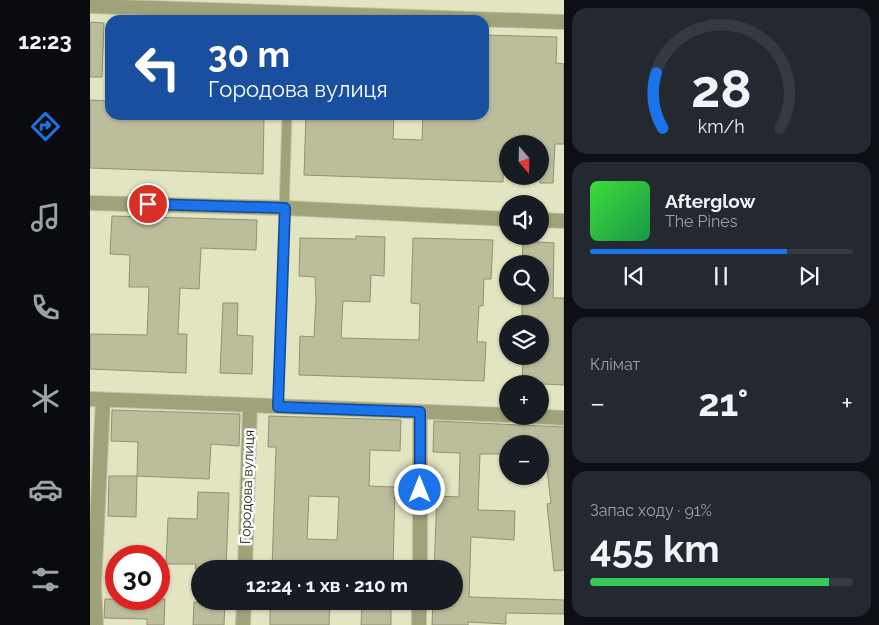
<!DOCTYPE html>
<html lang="uk">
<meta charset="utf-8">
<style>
body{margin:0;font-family:Raleway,sans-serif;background:#242831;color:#f1f3f6;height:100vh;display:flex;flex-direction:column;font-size:19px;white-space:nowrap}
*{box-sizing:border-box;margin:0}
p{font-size:16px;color:#9ea1a6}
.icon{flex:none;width:28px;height:28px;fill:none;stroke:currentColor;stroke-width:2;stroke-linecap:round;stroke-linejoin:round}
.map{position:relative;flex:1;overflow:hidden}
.sheet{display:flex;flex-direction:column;gap:8px;padding:8px;background:#0d0f14;width:315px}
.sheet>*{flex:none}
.hud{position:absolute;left:15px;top:15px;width:384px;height:105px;border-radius:15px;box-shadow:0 1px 4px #0004;background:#1a4fa0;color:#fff;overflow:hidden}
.needle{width:32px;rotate:160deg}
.controls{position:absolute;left:409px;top:135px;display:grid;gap:10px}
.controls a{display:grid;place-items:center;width:50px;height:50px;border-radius:50%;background:#171b24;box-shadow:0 1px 4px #0004;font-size:25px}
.speed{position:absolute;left:15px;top:545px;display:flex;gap:10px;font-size:25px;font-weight:700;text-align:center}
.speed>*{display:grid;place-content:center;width:65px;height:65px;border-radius:50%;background:#171b24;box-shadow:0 1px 4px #0004;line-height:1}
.speed .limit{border:8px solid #d22;background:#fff;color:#111}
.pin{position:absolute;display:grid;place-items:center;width:42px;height:42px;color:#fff;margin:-21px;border:2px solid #fff;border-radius:50%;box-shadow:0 1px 5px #0007}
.me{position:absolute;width:55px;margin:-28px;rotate:0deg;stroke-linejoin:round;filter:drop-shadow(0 0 4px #0008)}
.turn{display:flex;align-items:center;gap:18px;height:105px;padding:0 20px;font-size:22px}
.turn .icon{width:65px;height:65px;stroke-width:2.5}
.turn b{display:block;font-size:35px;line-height:42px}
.big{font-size:38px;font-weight:700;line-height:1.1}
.sheet .widget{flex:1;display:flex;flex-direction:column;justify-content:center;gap:8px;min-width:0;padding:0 18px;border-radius:15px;background:#242831}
.sheet .dial{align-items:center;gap:0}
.dial svg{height:130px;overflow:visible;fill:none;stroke:#363941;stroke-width:7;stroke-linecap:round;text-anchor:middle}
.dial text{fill:#f1f3f6;stroke:none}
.song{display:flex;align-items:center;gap:15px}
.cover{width:60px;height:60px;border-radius:8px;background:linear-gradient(135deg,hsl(120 70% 55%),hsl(140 70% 35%))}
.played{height:5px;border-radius:2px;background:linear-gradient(90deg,#1a73e8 75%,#363941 75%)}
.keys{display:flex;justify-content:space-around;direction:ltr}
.heat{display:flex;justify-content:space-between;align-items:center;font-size:28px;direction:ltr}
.charge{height:8px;border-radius:4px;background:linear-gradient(90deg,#34c759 91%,#363941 0)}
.trip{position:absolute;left:101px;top:560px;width:272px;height:50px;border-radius:25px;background:#171b24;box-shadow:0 1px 4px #0004;font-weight:700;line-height:50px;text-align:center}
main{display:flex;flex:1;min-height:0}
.dock{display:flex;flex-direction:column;width:90px;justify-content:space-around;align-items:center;background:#090b0e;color:#9ea1a6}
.dock .icon{width:35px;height:35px}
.dock .active{color:#1a73e8}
.dock b{font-size:22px;color:#f1f3f6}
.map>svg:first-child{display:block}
.building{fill:#bbbd9b;stroke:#909171;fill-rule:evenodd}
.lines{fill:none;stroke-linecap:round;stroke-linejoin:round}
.service-casing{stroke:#c1c3a4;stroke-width:11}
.minor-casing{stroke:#c1c3a4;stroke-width:16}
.service{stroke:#a0a279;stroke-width:9}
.minor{stroke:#a0a279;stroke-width:14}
.route-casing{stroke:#114b97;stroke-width:12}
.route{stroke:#1a73e8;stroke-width:9}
.labels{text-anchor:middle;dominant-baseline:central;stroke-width:5;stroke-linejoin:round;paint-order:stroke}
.street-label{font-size:14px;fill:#262719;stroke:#fff}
</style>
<main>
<nav class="dock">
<b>12:23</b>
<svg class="icon active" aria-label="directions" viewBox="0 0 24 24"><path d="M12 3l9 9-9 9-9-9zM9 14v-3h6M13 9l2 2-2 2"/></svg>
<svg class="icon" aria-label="music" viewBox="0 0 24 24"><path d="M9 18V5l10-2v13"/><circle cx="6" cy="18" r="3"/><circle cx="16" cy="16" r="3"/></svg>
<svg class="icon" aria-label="phone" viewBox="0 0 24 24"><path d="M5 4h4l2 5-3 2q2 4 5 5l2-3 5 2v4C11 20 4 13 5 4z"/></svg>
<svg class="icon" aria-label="climate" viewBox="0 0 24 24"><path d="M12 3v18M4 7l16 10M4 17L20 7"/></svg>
<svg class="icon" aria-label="car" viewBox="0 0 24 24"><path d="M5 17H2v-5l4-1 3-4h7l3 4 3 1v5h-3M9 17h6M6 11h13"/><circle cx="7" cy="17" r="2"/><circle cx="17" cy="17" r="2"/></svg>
<svg class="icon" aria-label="filters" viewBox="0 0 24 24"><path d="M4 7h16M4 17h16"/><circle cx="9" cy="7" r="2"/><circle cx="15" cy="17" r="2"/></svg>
</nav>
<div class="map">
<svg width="474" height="625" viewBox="0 0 474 625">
<rect width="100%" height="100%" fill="#e3e5c2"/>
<path class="building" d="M0,22L14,23L12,77H0Z
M394,35L467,37L466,63L474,64V144H465L463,183H450V144H414L413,182L214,175L216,115H304L303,139L332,140L333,115H394Z
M0,100L20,101V115H174L173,174L0,168Z
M22,216L167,220L166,250L111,248L109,289L90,288L88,334H97L96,373L0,369V334L57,335L59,287H39L40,255L20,254Z
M266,236L295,237L294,276L281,275L280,302L253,301L251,338L329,340L330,304L321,303L323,238L403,240L401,279H394L393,306H389L387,342H396L394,381L209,375L210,336L224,337L226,300L225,277L209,276L210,238L266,239Z
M433,241L464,243L463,298H474V385L432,383L433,356H450V324H432V297H450V264H432Z
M133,303H148L147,335L163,336L162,374L130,373Z
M22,410L150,414L149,446L121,444L119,479L47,476L48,442L21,441Z
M179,416L311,420L310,451L280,450L279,486L305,487L303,569L216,567V569H182L186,447H178ZM219,496L249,497L247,540L217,539Z
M344,421L474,427V570L464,571L457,504L461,503L454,444H418V454H390L388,510L425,511L424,540L381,537L379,597L474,600V614L416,613V624L378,622V625H342L343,602L365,603V569H344L347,496L369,497L370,453L343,452Z
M19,476H47L46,517L18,516Z
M108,492L139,493L136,569H105L106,564H76L78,518L107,519Z
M15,599H75L74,625H57V619L14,618Z
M180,601H240L239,625H180Z
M272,601H301V625H271Z
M104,602L135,603L134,625H103Z"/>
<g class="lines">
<defs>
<path id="service" d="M188,407L197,115"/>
<path id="minor" d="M0,6L474,22
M0,203L195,208L418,219
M450,220L474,221
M0,399L418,415
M437,416L474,418
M155,569L160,406
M330,569V412
M6,625L4,587L13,400
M153,625L154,601
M329,625V601"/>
</defs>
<use href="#service" class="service-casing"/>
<use href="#minor" class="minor-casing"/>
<use href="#service" class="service"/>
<use href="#minor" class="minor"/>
</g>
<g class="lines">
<defs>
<path id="route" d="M58,204L195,208L188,407L330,412V490"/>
</defs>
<use href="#route" class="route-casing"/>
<use href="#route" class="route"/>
</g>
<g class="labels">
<g class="street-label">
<text transform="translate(157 487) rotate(-88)">Городова вулиця</text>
</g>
</g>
</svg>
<div class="controls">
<a><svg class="needle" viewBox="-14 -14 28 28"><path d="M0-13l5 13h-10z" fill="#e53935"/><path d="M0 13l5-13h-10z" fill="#9ea1a6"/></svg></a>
<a><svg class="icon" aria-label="sound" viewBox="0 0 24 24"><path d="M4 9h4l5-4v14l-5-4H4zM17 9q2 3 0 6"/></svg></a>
<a><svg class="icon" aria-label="search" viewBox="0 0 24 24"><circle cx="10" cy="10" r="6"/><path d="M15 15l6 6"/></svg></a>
<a><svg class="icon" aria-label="layers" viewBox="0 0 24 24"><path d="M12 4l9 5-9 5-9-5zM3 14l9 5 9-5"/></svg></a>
<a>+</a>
<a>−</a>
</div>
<div class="speed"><div class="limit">30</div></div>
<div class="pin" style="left:58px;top:204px;background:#d93025"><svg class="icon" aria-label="arrive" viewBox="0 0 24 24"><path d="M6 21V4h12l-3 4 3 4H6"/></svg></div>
<svg class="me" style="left:330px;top:490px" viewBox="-20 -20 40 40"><circle r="17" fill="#1a73e8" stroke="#fff" stroke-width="3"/><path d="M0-11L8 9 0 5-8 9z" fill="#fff"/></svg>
<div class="trip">12:24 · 1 хв · 210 m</div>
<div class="hud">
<div class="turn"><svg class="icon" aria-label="left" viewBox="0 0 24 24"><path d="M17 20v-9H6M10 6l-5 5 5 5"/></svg><div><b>30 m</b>Городова вулиця</div></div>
</div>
</div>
<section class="sheet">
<div class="widget dial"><svg viewBox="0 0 100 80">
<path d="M14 69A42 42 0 1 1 86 69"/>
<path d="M14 69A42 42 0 0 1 10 35" stroke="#1a73e8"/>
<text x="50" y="56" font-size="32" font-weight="700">28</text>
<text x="50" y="72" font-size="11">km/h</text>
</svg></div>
<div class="widget">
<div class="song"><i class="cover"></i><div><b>Afterglow</b><p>The Pines</p></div></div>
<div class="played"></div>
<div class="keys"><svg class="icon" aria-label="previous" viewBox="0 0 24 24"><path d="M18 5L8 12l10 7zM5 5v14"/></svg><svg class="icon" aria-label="pause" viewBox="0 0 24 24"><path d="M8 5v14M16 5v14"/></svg><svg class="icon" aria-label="next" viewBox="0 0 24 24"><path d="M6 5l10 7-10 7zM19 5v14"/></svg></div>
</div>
<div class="widget"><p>Клімат</p>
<div class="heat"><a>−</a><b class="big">21°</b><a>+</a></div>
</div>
<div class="widget"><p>Запас ходу · 91%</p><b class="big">455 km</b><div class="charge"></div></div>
</section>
</main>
